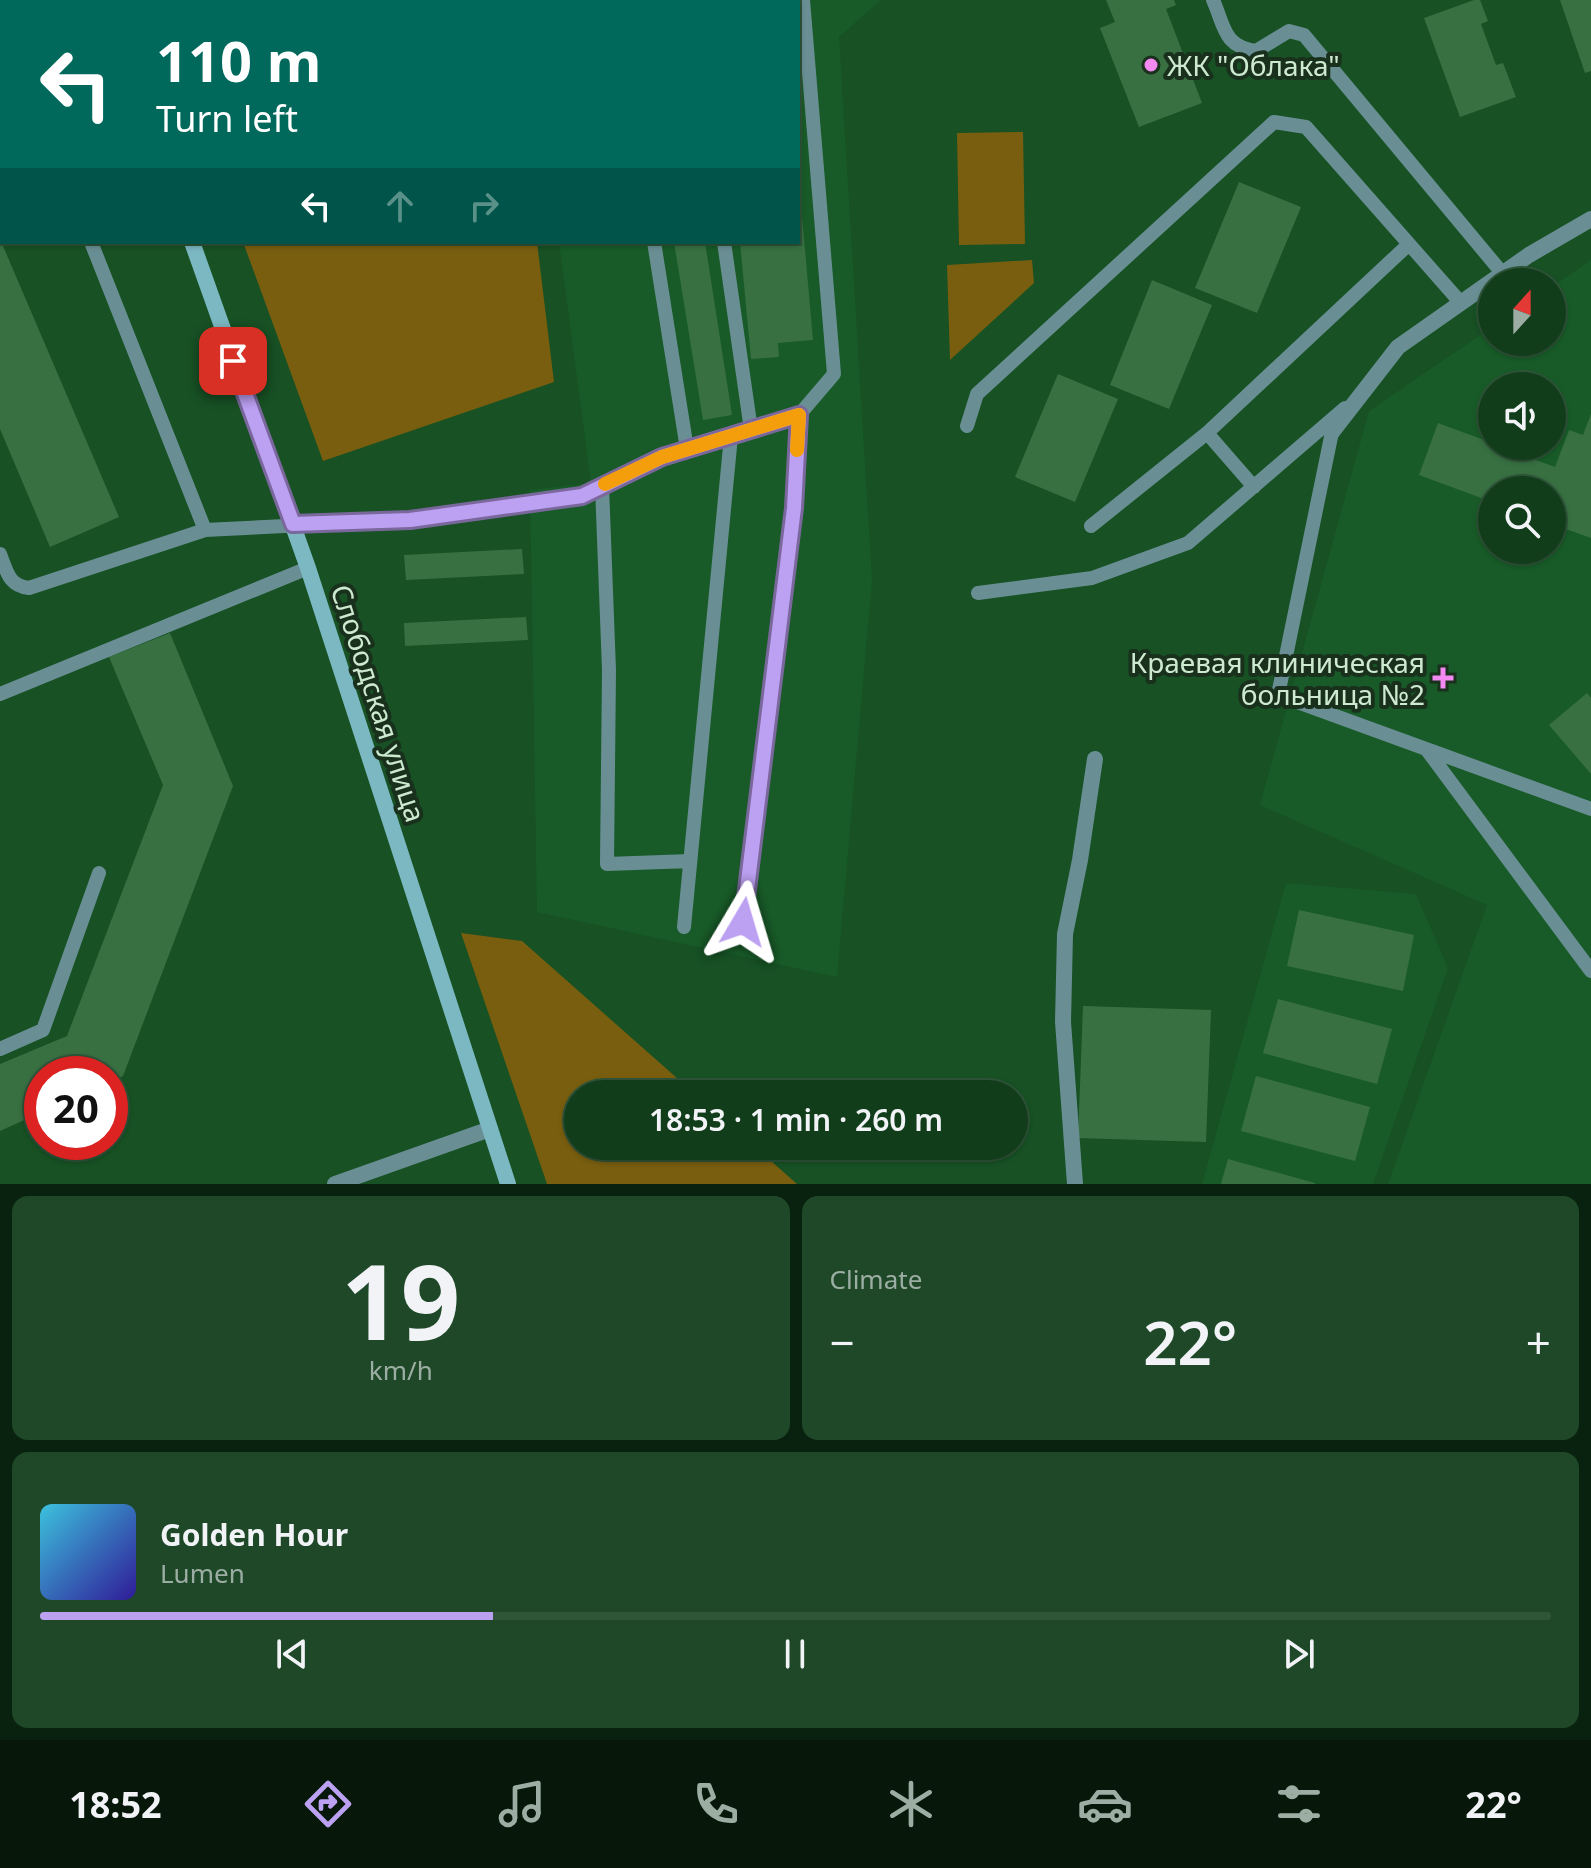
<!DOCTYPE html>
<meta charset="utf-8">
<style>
body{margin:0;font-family:"Noto Sans",sans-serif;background:#1e4828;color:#f1f3f6;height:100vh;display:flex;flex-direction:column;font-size:30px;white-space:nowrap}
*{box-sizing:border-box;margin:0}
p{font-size:26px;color:#9caea3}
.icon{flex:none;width:44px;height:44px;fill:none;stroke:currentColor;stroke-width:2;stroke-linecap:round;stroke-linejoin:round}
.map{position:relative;height:1184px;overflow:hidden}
.details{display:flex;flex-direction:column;gap:12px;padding:12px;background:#09220f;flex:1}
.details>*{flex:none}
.banner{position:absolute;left:0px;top:0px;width:800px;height:244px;box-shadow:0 2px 6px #0004,0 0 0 2px #30563a;background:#00695c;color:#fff;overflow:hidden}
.needle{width:52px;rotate:21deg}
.fabs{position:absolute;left:1478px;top:268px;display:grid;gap:16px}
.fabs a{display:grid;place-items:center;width:88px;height:88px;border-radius:50%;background:#113d1b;box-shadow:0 2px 6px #0004,0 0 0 2px #30563a;font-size:40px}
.speed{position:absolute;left:24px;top:1056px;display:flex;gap:16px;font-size:40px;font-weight:700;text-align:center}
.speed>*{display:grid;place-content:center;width:104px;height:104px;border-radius:50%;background:#113d1b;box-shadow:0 2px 6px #0004,0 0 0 2px #30563a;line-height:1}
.speed .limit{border:12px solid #d22;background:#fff;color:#111}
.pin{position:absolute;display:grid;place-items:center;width:68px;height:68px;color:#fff;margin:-34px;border-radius:16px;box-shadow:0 4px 12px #0006}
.me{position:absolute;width:88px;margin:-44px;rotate:7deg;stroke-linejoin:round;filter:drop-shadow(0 0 6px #0008)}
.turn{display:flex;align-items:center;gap:28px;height:168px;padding:0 24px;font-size:36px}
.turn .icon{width:104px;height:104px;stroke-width:2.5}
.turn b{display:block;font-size:56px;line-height:68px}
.lanes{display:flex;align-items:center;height:76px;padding:0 24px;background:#0003;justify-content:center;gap:40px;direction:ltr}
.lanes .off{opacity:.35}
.big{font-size:60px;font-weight:600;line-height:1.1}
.details .tile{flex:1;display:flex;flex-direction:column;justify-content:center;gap:12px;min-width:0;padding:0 28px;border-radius:16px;background:#1e4828}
.details .dial{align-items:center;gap:0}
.dial b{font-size:104px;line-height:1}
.song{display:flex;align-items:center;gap:24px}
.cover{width:96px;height:96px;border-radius:12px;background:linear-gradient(135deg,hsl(190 70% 55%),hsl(250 70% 35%))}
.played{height:8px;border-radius:4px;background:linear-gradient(90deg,#bca0f2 30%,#30563a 30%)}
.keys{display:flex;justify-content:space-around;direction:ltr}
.heat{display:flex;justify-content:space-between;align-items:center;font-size:44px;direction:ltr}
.details .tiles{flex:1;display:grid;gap:12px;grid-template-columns:1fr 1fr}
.tile:last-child{grid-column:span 2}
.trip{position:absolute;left:564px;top:1080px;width:464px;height:80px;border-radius:40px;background:#113d1b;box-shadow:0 2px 6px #0004,0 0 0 2px #30563a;font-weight:600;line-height:80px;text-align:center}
.tabs{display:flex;height:128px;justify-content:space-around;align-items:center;background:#07180b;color:#9caea3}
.tabs .icon{width:56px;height:56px}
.tabs .on{color:#bca0f2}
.tabs b{font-size:36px;color:#f1f3f6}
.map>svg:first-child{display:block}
.built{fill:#185b28;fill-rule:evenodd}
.green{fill:#795e0f}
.building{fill:#387042}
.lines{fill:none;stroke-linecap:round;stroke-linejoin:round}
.lane{stroke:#698f94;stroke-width:14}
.street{stroke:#698f94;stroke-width:16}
.secondary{stroke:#7bb8c1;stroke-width:16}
.route-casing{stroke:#7a689d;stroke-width:20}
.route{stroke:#bca0f2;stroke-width:14}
.slow{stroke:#f59e0b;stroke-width:14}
.poi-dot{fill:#f38af1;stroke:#19301c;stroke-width:3}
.labels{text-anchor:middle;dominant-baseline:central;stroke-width:8;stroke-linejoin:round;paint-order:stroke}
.poi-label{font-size:28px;fill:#cdead0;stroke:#19301c;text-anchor:start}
.street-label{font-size:28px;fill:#cdead0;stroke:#19301c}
</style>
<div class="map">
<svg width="1591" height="1184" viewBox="0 0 1591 1184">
<rect width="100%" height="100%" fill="#175124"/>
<path class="built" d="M527,0H881L839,37L872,580L837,977L537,912L530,490L591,483L559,242H798V2Z
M1591,260V1184H1388L1487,905L1260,805L1369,411L1492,327V342H1552V287ZM1492,386H1552V446H1492ZM1492,490H1552V550H1492Z
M1286,883L1416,894L1448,968L1373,1184H1202Z"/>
<path class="green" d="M154,0H509V2H155Z
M1023,132L1025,244L959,245L957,133Z
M243,242H537L554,382L323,461Z
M1032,260L1034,283L950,360L947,265Z
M461,933L522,941L695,1094H578V1146H754L797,1184H547Z"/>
<path class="building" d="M1106,0H1174L1176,5L1166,9L1202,103L1139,127L1100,28L1115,22Z
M1474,0H1480L1488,21L1481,24L1496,65L1503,63L1516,97L1460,117L1424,18Z
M1560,0H1591V71L1585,73Z
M1239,182L1301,207L1257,313L1195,288Z
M798,193H800L813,340L778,343L779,357L751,359L740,242H798Z
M0,239L119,517L50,547L0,429Z
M674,242H705L732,415L703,420Z
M1152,280L1212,305L1169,409L1110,385Z
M1058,374L1118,399L1075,502L1015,477Z
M1591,414V538L1552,524V490H1492V502L1419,475L1438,423L1492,443V446H1499L1555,467L1569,430L1583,435Z
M522,549L524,574L406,580L404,555Z
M526,617L528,640L405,646L404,623Z
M170,633L233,786L123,1076L110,1082V1074H42V1112L0,1131V1064L67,1036L163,785L109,657Z
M1587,693L1591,698V774L1549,725Z
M1299,910L1414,935L1403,991L1287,966Z
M1278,999L1392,1029L1377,1084L1263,1053Z
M1083,1006L1211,1010L1206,1142L1078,1138Z
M1256,1076L1370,1107L1355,1161L1241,1131Z
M1228,1159L1315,1183V1184H1221Z"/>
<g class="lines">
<path class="lane" d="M617,0V2
M693,0L694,2
M1213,0C1225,27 1223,46 1256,51L1289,31L1304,35L1503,274
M0,11L2,17
M91,242L205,530L410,520L582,496L662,457L799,415L834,374L803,0
M654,242L687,449
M724,242L751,430
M967,426L977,394L1274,122L1306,127L1461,303
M1332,432L1278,695L1591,809
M602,486L609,670L607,864L690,861
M1254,487L1207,433L1409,244
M1091,526L1207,433
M0,554C7,572 9,586 29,588L205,530
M978,593L1092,578L1188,543L1345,408
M0,694L308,568
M1427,750L1591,971
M743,922L794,508L799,415
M684,927L731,436
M0,1049L43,1030L99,873"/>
<path class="street" d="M1332,432L1398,347L1529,255L1591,219
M335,1184L490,1129
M1075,1184L1063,1022L1065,934L1080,860L1095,759"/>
<path class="secondary" d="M107,0L108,2
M192,242L308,568L508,1184"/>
</g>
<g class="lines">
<defs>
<path id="route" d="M233,361L293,524L410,520L582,496L662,457L799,415L794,508L743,922"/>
</defs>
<use href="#route" class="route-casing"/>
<use href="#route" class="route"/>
<path class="slow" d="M605,484L662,457L799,415L797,450"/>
</g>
<g class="poi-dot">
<circle cx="1151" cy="65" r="8"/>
<path d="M1439 666h8v8h8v8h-8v8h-8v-8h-8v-8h8z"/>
</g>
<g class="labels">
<g class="poi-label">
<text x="1167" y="65">ЖК "Облака"</text>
<text x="1425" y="662" text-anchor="end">Краевая клиническая<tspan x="1425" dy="32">больница №2</tspan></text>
</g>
<g class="street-label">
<text transform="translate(379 703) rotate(72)">Слободская улица</text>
</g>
</g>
</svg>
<div class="fabs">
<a><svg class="needle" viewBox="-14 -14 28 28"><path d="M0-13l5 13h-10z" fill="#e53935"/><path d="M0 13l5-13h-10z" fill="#9caea3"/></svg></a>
<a><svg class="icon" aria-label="sound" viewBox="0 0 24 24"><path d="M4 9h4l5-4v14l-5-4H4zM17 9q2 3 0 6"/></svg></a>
<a><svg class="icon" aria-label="search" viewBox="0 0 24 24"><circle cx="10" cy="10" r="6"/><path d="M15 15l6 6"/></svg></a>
</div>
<div class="speed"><div class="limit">20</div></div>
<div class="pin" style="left:233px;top:361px;background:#d93025"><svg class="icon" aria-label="arrive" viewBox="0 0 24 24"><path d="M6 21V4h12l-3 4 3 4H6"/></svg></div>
<svg class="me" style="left:743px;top:922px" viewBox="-20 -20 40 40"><path d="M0-17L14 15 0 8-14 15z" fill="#bca0f2" stroke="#fff" stroke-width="4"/></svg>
<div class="trip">18:53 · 1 min · 260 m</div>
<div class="banner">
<div class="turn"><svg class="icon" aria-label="left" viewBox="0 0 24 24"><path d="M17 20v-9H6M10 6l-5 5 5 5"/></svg><div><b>110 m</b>Turn left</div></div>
<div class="lanes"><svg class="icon" aria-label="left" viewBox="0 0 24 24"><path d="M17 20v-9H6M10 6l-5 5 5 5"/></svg><svg class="icon off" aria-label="ahead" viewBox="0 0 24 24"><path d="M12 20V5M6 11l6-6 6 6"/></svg><svg class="icon off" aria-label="right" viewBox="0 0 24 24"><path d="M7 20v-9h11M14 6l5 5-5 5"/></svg></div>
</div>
</div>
<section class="details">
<div class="tiles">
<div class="tile dial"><b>19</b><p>km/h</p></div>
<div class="tile"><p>Climate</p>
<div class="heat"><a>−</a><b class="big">22°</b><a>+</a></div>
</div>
<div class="tile">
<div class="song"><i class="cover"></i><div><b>Golden Hour</b><p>Lumen</p></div></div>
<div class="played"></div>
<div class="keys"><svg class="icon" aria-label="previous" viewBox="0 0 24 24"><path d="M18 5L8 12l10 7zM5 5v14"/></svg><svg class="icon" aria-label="pause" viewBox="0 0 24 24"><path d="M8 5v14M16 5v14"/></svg><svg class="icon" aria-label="next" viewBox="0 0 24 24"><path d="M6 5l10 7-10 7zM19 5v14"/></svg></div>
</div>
</div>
</section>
<nav class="tabs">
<b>18:52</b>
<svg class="icon on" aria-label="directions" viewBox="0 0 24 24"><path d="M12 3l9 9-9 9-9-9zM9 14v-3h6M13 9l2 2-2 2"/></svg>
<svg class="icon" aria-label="music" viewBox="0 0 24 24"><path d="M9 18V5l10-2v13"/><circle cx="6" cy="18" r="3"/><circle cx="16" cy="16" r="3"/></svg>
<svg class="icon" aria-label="phone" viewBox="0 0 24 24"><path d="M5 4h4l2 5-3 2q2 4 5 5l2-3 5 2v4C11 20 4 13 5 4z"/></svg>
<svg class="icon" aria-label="climate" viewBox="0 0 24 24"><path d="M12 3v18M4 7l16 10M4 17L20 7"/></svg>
<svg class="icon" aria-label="car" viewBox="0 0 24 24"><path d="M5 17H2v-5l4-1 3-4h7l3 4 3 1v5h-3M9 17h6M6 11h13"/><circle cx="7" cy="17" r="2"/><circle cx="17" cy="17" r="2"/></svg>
<svg class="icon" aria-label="filters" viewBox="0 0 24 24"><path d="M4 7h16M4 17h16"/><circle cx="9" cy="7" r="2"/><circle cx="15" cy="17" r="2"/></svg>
<b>22°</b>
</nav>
